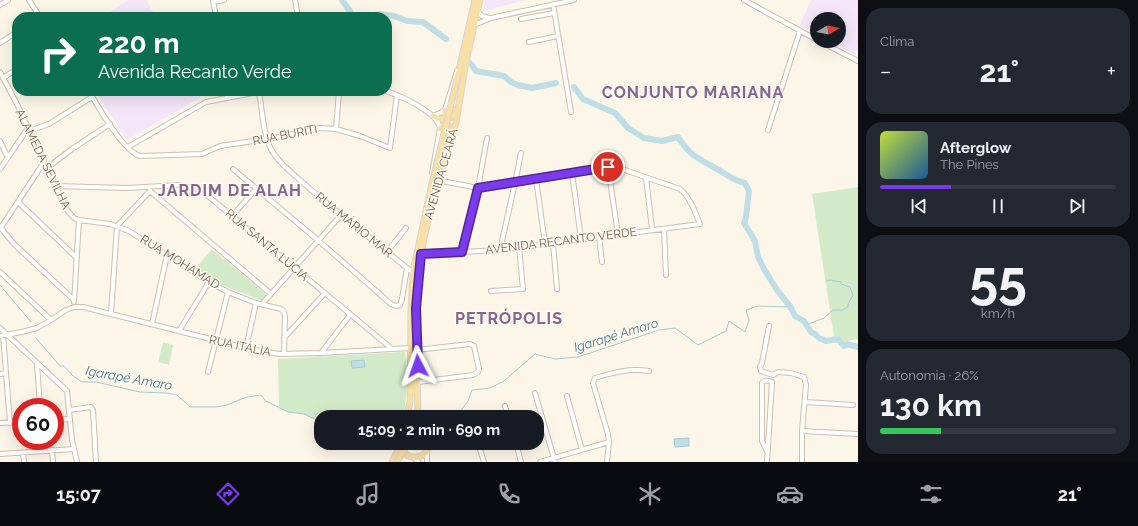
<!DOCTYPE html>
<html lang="pt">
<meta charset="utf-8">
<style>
body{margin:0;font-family:Raleway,sans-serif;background:#242831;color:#f1f3f6;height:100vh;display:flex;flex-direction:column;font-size:15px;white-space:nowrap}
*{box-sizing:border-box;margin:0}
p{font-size:13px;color:#9ea1a6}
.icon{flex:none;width:22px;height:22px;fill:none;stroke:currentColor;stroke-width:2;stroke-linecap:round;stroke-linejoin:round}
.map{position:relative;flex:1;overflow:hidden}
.drawer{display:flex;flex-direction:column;gap:8px;padding:8px;background:#0d0f14;width:280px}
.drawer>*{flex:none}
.guide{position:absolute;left:12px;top:12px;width:380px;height:84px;border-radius:16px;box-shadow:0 4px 16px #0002;background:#0b6e4f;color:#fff;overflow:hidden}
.needle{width:26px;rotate:81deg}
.tools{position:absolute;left:810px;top:12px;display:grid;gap:8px}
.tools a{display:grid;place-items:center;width:36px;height:36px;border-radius:50%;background:#171b24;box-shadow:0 4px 16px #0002;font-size:20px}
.speed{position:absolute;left:12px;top:398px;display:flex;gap:8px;font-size:20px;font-weight:700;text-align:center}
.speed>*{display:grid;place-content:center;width:52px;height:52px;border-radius:50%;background:#171b24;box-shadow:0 4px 16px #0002;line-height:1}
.speed .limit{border:6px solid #d22;background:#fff;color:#111}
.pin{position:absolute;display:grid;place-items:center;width:34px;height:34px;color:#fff;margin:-17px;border:2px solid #fff;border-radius:50%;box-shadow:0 1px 4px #0007}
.me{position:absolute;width:44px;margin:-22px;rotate:356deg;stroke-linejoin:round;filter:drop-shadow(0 0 3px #0008)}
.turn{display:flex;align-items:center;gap:14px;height:84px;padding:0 20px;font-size:18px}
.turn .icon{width:52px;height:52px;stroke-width:2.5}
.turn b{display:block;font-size:28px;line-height:34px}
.big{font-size:30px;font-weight:700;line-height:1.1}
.drawer .widget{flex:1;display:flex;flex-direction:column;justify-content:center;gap:6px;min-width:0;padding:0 14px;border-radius:16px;background:#242831}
.drawer .dial{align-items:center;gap:0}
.dial b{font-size:52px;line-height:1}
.song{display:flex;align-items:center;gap:12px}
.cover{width:48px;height:48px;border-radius:6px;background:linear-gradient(135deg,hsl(70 70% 55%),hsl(210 70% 35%))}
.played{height:4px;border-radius:2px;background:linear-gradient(90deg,#7c3aed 30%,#363941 30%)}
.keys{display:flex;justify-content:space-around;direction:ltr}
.heat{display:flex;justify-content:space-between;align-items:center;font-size:22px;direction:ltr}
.charge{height:6px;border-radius:3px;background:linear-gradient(90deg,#34c759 26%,#363941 0)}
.trip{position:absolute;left:314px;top:410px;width:230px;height:40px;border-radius:16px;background:#171b24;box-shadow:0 4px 16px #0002;font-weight:700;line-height:40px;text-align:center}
.tab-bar{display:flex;height:64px;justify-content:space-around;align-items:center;background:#090b0e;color:#9ea1a6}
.tab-bar .icon{width:28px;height:28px}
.tab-bar .current{color:#7c3aed}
.tab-bar b{font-size:18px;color:#f1f3f6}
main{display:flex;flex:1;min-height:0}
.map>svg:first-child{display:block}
.education{fill:#f3e6f9}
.green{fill:#d3eac8}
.water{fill:#bedde5;stroke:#a4cbd7}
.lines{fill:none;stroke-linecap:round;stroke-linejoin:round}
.stream{stroke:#a4cbd7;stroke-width:1}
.river{stroke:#bedde5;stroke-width:6}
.minor-casing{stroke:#cebfaf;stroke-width:6}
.major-casing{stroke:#dbd5d1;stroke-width:7}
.minor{stroke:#fff;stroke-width:4}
.major{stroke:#f7dfa5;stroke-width:5}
.major-bridge-casing{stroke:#dbd5d1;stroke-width:7;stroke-linecap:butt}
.major-bridge{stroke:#f7dfa5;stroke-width:5}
.route-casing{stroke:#51269a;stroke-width:10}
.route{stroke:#7c3aed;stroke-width:7}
.labels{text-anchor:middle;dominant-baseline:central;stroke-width:3;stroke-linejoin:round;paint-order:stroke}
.street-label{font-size:12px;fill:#765f4d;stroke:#fefaf0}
.water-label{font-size:13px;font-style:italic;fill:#477988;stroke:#fefaf0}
.district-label{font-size:16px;font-weight:bold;letter-spacing:1px;fill:#866691;stroke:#fefaf0}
</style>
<main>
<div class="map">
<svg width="858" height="462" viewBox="0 0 858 462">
<rect width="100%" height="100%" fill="#fcf6e9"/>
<path class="education" d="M128,0H146L156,17H102Z
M486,0H526L483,11Z
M811,0H858V46L855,55L830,41H839V19H817V34L800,25Z
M95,91H197L201,97L127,140Z"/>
<path class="green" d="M858,187V339L835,343L812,194Z
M212,249L267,295L262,301L209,280L194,270Z
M163,342L173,345L169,365L158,362Z
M405,352C407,374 408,396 403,417H321V422L304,414L288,412L279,407L278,359Z"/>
<path class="water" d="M364,360L365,367L352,368L351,361Z
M689,438V446L675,447L674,439Z"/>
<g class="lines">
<path class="stream" d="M0,285L31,322
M806,325L824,318L833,310H842L848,307V304L853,295L850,287L841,284V282L830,280L826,281
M36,338L60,366H64L72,375L82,382H96L140,392L167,393L177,395L190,407H216L227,405L247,397L261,395L266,401L288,412L304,414L321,422
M456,417L468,401L472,390L490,388L504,381L535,354L555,359L578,357L659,330L675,328L698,345L726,331L729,321L745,332L749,320L746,310L758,306L790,307"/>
<path class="river" d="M342,0L354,17
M364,17L380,14L394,16L407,21L423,22L446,39
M466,60L472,65L476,71L504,76L511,82L518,85L532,88L556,83
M574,87L583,99L615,113L628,128L644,138L662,141L678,137C691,157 698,158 717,169C728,175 732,180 745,183L749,191L746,217L744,223L755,241L758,257L764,269L777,290L790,306L795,316L804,321L811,332L815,334L819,338L826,341L838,339L844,346L847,344L858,347"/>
<defs>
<path id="minor" d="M29,0L40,17
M213,0L216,17
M295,0L298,17
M744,0L817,40
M213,2L224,0
M553,4L571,112
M0,5L8,0
M477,11L482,16L489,18
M521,19L554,13
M474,25L491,18L574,0
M819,41L858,61
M529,42L558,36
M0,43L17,32
M0,72L18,106L67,210L74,218L79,220L110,224L129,231L209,282L228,292L256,303L281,309L284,312L285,317L284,354
M3,78L17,69
M89,91C98,107 123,151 140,156L202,154L220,146L280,137L320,128L336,129L360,136L390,148L397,95
M226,91L227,98
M386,91C401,96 438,112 440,129L432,173
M259,92C262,108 263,135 271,149C279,164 296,176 309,188C341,215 374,241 407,268L413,272
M433,116L442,112L445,110L457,71
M336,129L339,91
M768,130L800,31
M29,131L49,124L92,97
M0,141L8,158
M128,147L206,102L263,91
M608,167L618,234
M47,168L72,149L110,124
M0,169L28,128
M233,169L319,241L391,304L396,306L400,305L402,299L407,268
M572,173L581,239
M646,178L652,229
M536,179L545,244
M55,186L127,188L179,185L198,189L208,196L391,348
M150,188V191L271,294
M18,202L77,258
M232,216L256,189
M0,227L14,244L74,300
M0,229L44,162
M664,229L666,275
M599,236L602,262
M553,243L557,289
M500,250L515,183L521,153
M387,252L406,228
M463,252L478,188L487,138
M421,254L500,250L700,224C695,212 690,197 680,189L619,168L608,167L478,188L437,180
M0,272L51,320
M491,291L523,289L519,247
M74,302L79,220
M262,304L341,215
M111,314L117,226L150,191
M152,324L167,255
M769,326L762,363L760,367L761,371L773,375L778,372L791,373L804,377L806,385L802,431V462
M0,328L67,391L72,440L77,462
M179,331L209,282
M3,335L10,423
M0,336L22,332L37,328L51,320L66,310L74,307H83L111,314L246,348L279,354L321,353L410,348
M284,338L325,293
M246,348L256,303
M416,350L470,344L474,346L479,369L478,372L473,375L418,382
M321,353L350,315
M37,364L40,407
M208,372L228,292
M0,374L6,373
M535,393L555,462
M567,396L582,450
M805,402L853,405
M505,406L508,417
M69,410L91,407L93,410L96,462
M470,416L471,417
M55,420L70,419
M0,423L21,422
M802,431L858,434
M478,443L484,462
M516,443L521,462
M52,450L53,462
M23,453L24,462
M0,454L74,449
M415,459L418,462
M427,462V452
M540,462L609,442
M607,462L609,442L608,434L593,383L595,378C615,372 629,368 649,371
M767,462L772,382C768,381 765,379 762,383V441L767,451"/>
<path id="major" d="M457,79L475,0
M445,110V117L450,118L454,114L455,110
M433,116L441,119L449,126V136
M440,129L443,126L448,128
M414,392V374
M407,417L410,401L411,309L413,272L433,179
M418,417L416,329L418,278L423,243L434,193L456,123L466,61L480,0
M400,443C401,462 429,462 429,443
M392,462L400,446"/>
</defs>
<use href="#minor" class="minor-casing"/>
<use href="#major" class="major-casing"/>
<use href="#minor" class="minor"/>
<use href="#major" class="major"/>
<defs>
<path id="major-bridge" d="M433,179L457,79
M397,462L408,443"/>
</defs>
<use href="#major-bridge" class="major-bridge-casing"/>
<use href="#major-bridge" class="major-bridge"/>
</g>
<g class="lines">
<defs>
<path id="route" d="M418,366L416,308L421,254L462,252L478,188L608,167"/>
</defs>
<use href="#route" class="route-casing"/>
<use href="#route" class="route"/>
</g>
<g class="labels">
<g class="street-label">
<text transform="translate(285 135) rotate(-11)">RUA BURITI</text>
<text transform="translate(43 159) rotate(64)">ALAMEDA SEVILHA</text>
<text transform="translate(441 174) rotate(-74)">AVENIDA CEARÁ</text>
<text transform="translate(354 225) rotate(39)">RUA MÁRIO MAR</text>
<text transform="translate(561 241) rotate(-7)">AVENIDA RECANTO VERDE</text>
<text transform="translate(267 245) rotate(40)">RUA SANTA LÚCIA</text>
<text transform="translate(180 262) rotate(32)">RUA MOHAMAD</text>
<text transform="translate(240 346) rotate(12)">RUA ITÁLIA</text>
</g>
<g class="water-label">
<text transform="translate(616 335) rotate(-17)">Igarapé Amaro</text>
<text transform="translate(129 378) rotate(10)">Igarapé Amaro</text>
</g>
<g class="district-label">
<text x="693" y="92">CONJUNTO MARIANA</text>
<text x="230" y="190">JARDIM DE ALAH</text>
<text x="509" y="318">PETRÓPOLIS</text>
</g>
</g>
</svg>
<div class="tools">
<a><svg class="needle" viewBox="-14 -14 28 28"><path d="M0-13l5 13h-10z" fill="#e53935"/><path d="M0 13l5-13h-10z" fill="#9ea1a6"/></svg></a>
</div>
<div class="speed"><div class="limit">60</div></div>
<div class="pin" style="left:608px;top:167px;background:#d93025"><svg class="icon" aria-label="arrive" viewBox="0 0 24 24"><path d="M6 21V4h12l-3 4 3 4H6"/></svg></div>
<svg class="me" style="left:418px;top:366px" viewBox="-20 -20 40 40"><path d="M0-17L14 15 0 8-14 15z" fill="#7c3aed" stroke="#fff" stroke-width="4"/></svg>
<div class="trip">15:09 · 2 min · 690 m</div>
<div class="guide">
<div class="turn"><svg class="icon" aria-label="right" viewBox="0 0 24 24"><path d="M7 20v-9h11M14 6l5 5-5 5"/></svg><div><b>220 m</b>Avenida Recanto Verde</div></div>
</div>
</div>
<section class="drawer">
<div class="widget"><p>Clima</p>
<div class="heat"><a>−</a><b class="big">21°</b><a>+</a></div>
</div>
<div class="widget">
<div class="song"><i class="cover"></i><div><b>Afterglow</b><p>The Pines</p></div></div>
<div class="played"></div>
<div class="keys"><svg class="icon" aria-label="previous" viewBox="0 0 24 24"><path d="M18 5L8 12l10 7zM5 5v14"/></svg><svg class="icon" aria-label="pause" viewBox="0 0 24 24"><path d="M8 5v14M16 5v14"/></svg><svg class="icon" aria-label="next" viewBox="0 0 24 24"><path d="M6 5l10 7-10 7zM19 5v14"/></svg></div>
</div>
<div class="widget dial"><b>55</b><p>km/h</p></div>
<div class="widget"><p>Autonomia · 26%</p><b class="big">130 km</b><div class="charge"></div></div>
</section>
</main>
<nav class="tab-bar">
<b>15:07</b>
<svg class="icon current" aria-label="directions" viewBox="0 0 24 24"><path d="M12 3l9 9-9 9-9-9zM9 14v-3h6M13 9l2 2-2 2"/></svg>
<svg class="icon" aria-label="music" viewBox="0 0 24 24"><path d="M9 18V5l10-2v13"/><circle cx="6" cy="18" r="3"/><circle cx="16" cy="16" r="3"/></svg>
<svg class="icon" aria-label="phone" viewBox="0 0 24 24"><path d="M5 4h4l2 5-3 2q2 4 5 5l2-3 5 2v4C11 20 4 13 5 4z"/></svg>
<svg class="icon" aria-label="climate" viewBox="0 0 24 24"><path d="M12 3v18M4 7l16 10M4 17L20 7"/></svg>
<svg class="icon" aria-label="car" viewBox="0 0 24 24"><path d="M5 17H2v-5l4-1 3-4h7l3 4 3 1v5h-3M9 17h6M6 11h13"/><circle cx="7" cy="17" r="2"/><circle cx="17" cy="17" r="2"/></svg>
<svg class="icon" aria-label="filters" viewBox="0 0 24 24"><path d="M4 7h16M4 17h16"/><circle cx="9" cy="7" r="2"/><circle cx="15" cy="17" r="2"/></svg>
<b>21°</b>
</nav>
